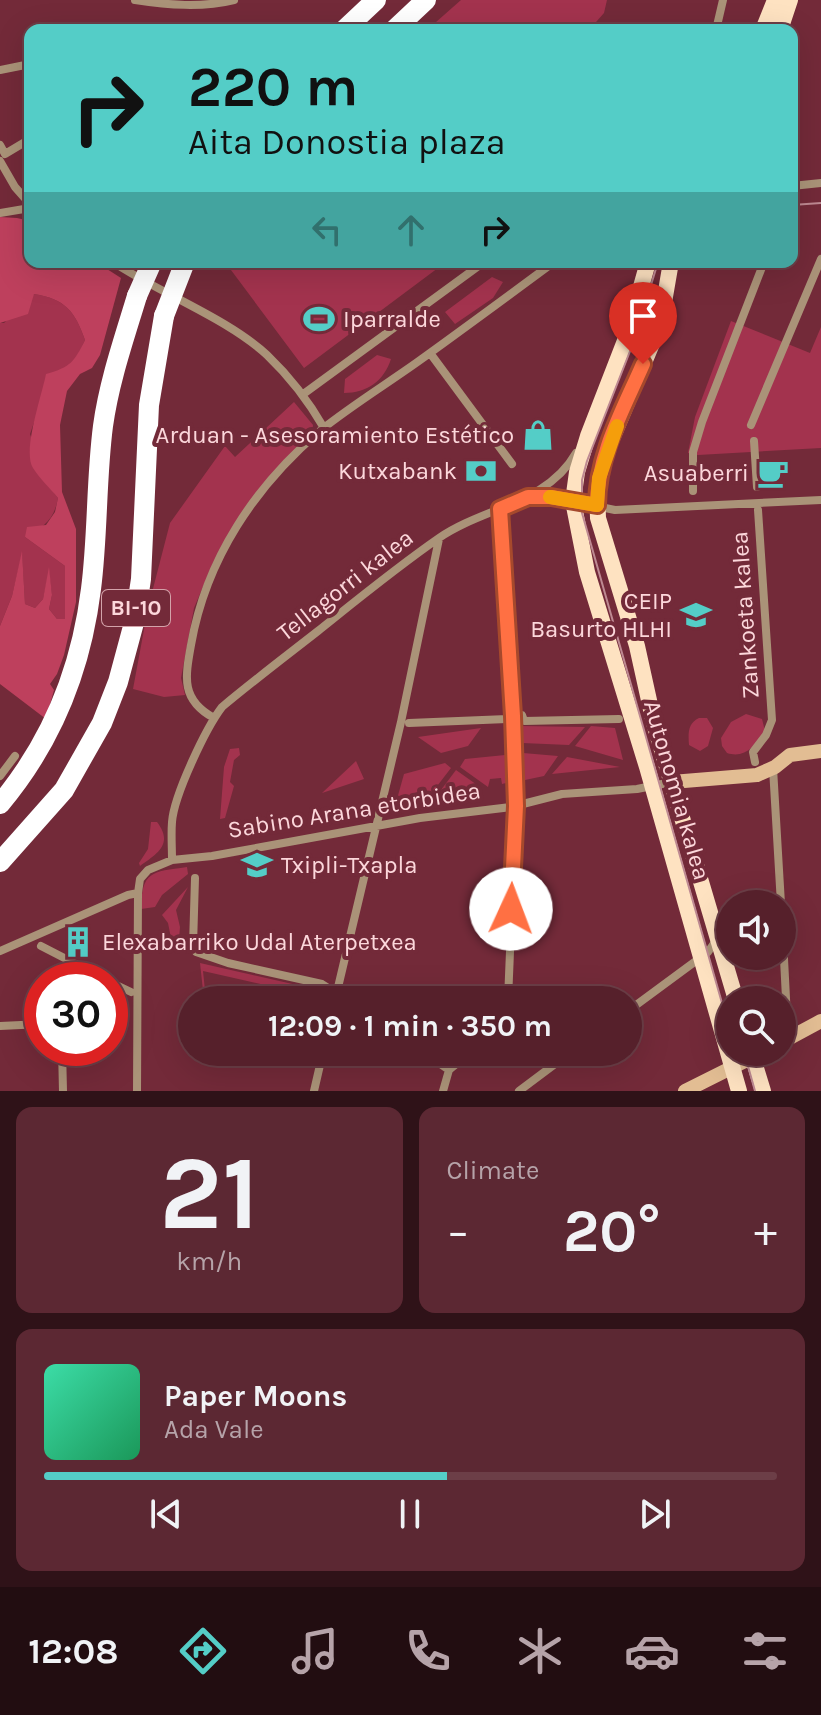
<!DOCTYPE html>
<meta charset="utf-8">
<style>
body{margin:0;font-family:Karla,sans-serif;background:#5c2833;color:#f1f3f6;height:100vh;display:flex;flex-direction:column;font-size:30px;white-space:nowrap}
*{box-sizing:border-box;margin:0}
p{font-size:26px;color:#b6a3a9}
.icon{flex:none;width:44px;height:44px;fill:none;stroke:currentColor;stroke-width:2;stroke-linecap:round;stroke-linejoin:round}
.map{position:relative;height:1091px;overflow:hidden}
.panel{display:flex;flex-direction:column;gap:16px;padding:16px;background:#2f1218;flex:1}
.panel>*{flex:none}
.hud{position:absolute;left:24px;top:24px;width:774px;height:244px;border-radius:16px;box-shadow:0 8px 32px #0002,0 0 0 2px #6c3e47;background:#54cdc7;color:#111;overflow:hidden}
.fabs{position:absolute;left:716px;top:890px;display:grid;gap:16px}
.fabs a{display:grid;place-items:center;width:80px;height:80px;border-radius:50%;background:#56202b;box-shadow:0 8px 32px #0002,0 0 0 2px #6c3e47;font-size:40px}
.speed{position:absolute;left:24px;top:962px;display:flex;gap:16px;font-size:40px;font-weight:700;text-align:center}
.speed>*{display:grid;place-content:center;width:104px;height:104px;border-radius:50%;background:#56202b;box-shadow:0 8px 32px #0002,0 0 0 2px #6c3e47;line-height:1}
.speed .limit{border:12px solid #d22;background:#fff;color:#111}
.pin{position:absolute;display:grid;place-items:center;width:68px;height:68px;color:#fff;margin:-82px -34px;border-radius:50% 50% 50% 0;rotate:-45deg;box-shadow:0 0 8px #0007}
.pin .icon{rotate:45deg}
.me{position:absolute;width:88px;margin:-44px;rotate:2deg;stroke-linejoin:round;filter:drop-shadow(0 0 6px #0008)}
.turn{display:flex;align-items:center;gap:28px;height:168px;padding:0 32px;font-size:36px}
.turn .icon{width:104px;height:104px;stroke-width:2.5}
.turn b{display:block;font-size:56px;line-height:68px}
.lanes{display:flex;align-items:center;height:76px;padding:0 32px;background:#0003;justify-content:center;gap:40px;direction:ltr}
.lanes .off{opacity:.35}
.big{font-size:60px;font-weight:700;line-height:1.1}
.panel .tile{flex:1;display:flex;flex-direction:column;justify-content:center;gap:12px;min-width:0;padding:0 28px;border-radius:16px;background:#5c2833}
.panel .dial{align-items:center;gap:0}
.dial b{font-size:104px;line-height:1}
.song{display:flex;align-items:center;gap:24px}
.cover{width:96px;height:96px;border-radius:12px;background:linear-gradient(135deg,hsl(160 70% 55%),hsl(150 70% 35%))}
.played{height:8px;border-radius:4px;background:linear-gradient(90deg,#54cdc7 55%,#6c3e47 55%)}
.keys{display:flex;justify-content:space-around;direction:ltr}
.heat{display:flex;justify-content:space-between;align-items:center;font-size:44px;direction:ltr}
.panel .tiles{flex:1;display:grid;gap:16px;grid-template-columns:1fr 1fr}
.tile:last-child{grid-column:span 2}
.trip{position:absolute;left:178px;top:986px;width:464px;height:80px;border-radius:40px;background:#56202b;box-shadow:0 8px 32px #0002,0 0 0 2px #6c3e47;font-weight:700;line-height:80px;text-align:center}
.menu{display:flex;height:128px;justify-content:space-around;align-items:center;background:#220d11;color:#b6a3a9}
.menu .icon{width:56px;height:56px}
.menu .current{color:#54cdc7}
.menu b{font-size:36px;color:#f1f3f6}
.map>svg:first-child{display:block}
.green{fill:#a3334e}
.forest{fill:#be405d}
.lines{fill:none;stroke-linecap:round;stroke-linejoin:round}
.street{stroke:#aa9378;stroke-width:8}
.secondary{stroke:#e2bd93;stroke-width:14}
.primary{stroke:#fee2c1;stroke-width:16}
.highway{stroke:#fff;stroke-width:20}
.tram{stroke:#be8992;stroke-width:2}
.highway-bridge{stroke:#fff;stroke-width:20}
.route-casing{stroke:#a6492c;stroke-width:20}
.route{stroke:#ff7043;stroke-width:14}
.slow{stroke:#f59e0b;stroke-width:14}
.labels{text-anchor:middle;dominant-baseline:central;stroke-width:8;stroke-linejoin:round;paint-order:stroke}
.shield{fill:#732a39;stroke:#d3a3aa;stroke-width:2}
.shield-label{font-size:22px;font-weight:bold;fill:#fcd7db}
.poi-label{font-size:24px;fill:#fcd7db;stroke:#732a39;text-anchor:end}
.street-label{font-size:24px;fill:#fcd7db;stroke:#732a39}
</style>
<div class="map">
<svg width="821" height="1091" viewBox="0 0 821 1091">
<rect width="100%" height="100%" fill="#732a39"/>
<path class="green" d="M461,0H607L604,13L589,30H427Z
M241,262H446L304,368L231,270Z
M492,277L503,282L493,298L455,324L445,312Z
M34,294C65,299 75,311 85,340L75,361L63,369L39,408L30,434L47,484L58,498C54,520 44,527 25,537L65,566V620L57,619L49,609L52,595L49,572L43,599L35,608L25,604L22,554L12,596L0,626V323H4Z
M731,321L810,353L821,327V448L698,455L688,453L695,417Z
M377,355L391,359C384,381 367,393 344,393L345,379Z
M294,402L313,425L312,436L282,462L213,563L194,608L181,678L185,695L164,697L133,689L148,608L170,523L225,446L235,457Z
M746,714L762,719L765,731C756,745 745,759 727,753L722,746L721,738L731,722Z
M699,718H707L713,728L708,746L700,751L689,745C688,733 688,723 699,718Z
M521,726L585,727L569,745L522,743Z
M591,726L615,728L623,760L575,746Z
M481,728L468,746L441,753L418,737Z
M239,748L240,755L234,760L230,782L234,786L225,818L220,819L224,767L230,749Z
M523,753L558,756L544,776L525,780Z
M505,755L506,783L502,784L501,778L490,779L488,787L460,767L465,759Z
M567,757L620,767L552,774Z
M356,761L364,779L322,793Z
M445,763L451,768L431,794L397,799L404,774Z
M456,770L480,787L438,794Z
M151,822H157C174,844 157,854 140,866L139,863L148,849Z
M187,867L188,874L162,895L155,907L141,909C142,871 151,872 187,867Z
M188,887L176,910L180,927L178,952L173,948L168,923L162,915Z
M200,963L319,990L322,998L203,971L206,1000H204Z"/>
<path class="forest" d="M0,217L17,218L30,221V262H96L121,278L100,355L92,368L80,374L67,391L60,425L62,492L76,529V602L64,655L57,674L50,684L54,690L46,719L0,684V626L12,596L22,551L25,604L35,608L43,599L49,567L52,595L49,609L57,619H65V566L25,537L27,527L46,525L55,512L58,498C50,488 40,479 33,468C22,451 42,395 46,374C71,367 74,362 85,340C75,311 65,299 34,294L28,314L0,323Z"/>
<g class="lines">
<path class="street" d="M135,0C168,5 202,8 234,0
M716,30L723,0
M0,70L30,64
M0,145L5,154L30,139
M0,161L15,187L30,204
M792,186L821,183
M0,213L30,208
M113,262C159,293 227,318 267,355C289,376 309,402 324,428
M430,353L512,464
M302,395L484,262
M751,425L821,259
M754,441L757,487
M693,491V452L702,422L764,262
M529,497H551L615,510L821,500
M500,509L513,716L516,806L508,1000
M214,718C181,700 185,678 191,645C206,559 255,486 321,430C351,406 385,385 416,363C462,330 508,296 554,262
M409,723L507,719V716L522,715L524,721L619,719
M755,762L753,752L766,735L772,720L758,510
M773,768L781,904
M0,776L15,756
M172,860C172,847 171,834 172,822C174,795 206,728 222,707C253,681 286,656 318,631C358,599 397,567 439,538C484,507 547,504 576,453
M195,878L193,946L196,952L228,963L322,984L347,1000
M782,919L788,1038
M41,946L107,980
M0,951L128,895L138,893
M77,980L83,968
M110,982L131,992
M335,1000L401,722L439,539
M628,1011L708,952L717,939
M0,1026L42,1024
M62,1048L63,1091
M423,1052L449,1070
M541,1052L554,1064
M137,1091L138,893L140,879L148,870L172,860L212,856L420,818L511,807L562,794L637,789L672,782
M314,1091L323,1052
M443,1091L449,1070L471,1052
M519,1091L571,1052"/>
<path class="secondary" d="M672,782L757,775L775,767L790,755L821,751
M782,1042L821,1021
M685,1091L763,1052"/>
<path class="primary" d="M763,30L775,0
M780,30L790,0
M648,262L628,333L588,436L577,472L573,501L587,572L647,767L739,1091
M671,262L662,314L654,339L603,460L597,490L598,518L637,646L654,723L736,1000
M751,1052L763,1091"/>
<path class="highway" d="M344,30L376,0
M394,30L426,0
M0,804C52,742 81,670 91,589C98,535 96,480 103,426C109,382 124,339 137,296
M0,862L64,790L102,723L118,682L135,619L141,579L149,405L164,316"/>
<path class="tram" d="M792,205L821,203
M658,262L634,341L587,461L582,480V513L730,1031
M744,1052L755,1091"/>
<path class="highway-bridge" d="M137,296L152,262
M164,316L185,262"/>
</g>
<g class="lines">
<defs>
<path id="route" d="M511,909L516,806L513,716L500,509L528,497H551L597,505C597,455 624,408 643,364"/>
</defs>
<use href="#route" class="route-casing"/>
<use href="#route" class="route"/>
<path class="slow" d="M550,497L597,505L599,478L617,426"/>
</g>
<defs>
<symbol id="stadium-bare" viewBox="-9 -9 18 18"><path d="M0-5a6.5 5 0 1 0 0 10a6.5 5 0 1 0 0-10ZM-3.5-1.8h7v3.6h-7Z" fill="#54cdc7" stroke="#732a39" stroke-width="2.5" paint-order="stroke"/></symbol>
<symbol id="shop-bare" viewBox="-9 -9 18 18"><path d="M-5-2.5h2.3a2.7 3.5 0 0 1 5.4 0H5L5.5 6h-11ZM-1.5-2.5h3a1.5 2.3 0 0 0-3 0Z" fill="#54cdc7" stroke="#732a39" stroke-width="2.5" paint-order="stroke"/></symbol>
<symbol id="bank-bare" viewBox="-9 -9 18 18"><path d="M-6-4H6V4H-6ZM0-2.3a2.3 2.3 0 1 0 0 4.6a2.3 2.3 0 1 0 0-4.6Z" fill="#54cdc7" stroke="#732a39" stroke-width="2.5" paint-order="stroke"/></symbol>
<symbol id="cafe-bare" viewBox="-9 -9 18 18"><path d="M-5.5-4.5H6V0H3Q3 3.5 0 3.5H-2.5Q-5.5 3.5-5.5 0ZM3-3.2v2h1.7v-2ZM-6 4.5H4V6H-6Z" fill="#54cdc7" stroke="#732a39" stroke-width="2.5" paint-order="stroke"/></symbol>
<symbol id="school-bare" viewBox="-9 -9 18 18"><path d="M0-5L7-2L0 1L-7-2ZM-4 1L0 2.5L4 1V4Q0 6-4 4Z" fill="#54cdc7" stroke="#732a39" stroke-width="2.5" paint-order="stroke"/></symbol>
<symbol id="building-bare" viewBox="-9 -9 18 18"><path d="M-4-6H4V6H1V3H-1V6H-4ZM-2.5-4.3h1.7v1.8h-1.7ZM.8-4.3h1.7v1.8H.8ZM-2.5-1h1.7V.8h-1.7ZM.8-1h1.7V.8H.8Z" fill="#54cdc7" stroke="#732a39" stroke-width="2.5" paint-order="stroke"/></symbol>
</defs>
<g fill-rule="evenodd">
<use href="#stadium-bare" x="297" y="297" width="44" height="44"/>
<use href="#shop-bare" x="516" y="413" width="44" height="44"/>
<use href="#bank-bare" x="459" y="449" width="44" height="44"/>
<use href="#cafe-bare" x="751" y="451" width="44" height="44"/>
<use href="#school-bare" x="674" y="593" width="44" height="44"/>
<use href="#school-bare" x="235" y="843" width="44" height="44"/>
<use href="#building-bare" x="56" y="920" width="44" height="44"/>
</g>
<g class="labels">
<rect class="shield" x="102" y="590" width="68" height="36" rx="6"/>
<g class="shield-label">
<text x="136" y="608">BI-10</text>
</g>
<g class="poi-label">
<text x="343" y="319" text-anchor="start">Iparralde</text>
<text x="514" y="435">Arduan - Asesoramiento Estético</text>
<text x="457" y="471">Kutxabank</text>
<text x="749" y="473">Asuaberri</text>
<text x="672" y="601">CEIP<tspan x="672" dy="28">Basurto HLHI</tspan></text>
<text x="281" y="865" text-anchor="start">Txipli-Txapla</text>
<text x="102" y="942" text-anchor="start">Elexabarriko Udal Aterpetxea</text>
</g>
<g class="street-label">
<text transform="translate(345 585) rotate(-38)">Tellagorri kalea</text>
<text transform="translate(745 615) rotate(-94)">Zankoeta kalea</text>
<text transform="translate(677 790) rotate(74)">Autonomia kalea</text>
<text transform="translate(354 810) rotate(-9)">Sabino Arana etorbidea</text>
</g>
</g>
</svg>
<div class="fabs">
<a><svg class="icon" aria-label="sound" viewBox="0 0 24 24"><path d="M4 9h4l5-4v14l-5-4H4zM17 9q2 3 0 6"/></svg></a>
<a><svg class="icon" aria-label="search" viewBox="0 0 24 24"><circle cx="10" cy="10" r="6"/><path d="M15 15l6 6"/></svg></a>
</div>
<div class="speed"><div class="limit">30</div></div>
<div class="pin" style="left:643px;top:364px;background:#d93025"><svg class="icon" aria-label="arrive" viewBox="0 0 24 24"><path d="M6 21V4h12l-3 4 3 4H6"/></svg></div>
<svg class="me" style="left:511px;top:909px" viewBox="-20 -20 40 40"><circle r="19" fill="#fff"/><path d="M0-13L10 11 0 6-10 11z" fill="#ff7043"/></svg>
<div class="trip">12:09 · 1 min · 350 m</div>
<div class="hud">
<div class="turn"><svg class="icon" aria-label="right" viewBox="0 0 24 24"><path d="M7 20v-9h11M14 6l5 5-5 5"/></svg><div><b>220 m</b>Aita Donostia plaza</div></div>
<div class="lanes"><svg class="icon off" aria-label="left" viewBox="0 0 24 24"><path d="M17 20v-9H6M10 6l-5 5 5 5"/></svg><svg class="icon off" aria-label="ahead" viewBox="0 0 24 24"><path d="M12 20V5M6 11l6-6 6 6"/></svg><svg class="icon" aria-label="right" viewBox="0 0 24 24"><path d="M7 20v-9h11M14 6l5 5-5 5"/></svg></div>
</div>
</div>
<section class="panel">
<div class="tiles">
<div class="tile dial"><b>21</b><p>km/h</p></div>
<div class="tile"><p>Climate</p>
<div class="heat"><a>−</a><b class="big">20°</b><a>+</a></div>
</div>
<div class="tile">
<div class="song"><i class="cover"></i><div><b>Paper Moons</b><p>Ada Vale</p></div></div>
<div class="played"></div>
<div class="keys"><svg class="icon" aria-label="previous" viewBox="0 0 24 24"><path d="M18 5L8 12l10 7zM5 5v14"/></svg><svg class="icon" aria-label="pause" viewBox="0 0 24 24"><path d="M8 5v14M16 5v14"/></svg><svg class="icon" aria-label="next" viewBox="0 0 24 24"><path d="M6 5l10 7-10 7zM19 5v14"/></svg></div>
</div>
</div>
</section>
<nav class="menu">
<b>12:08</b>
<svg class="icon current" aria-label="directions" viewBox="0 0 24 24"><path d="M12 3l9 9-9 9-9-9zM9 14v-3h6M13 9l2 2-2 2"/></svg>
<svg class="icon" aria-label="music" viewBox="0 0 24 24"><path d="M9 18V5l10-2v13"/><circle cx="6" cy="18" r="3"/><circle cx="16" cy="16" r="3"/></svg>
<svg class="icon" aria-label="phone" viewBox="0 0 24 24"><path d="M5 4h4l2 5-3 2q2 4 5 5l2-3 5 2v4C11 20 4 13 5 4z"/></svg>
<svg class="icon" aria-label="climate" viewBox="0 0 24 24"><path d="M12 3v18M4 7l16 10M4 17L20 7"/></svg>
<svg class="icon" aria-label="car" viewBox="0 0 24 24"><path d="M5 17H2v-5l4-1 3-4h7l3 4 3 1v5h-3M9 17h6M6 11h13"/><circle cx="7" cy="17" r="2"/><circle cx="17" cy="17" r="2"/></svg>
<svg class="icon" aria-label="filters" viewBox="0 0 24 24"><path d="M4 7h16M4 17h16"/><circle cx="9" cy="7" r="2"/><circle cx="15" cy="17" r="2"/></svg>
</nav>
